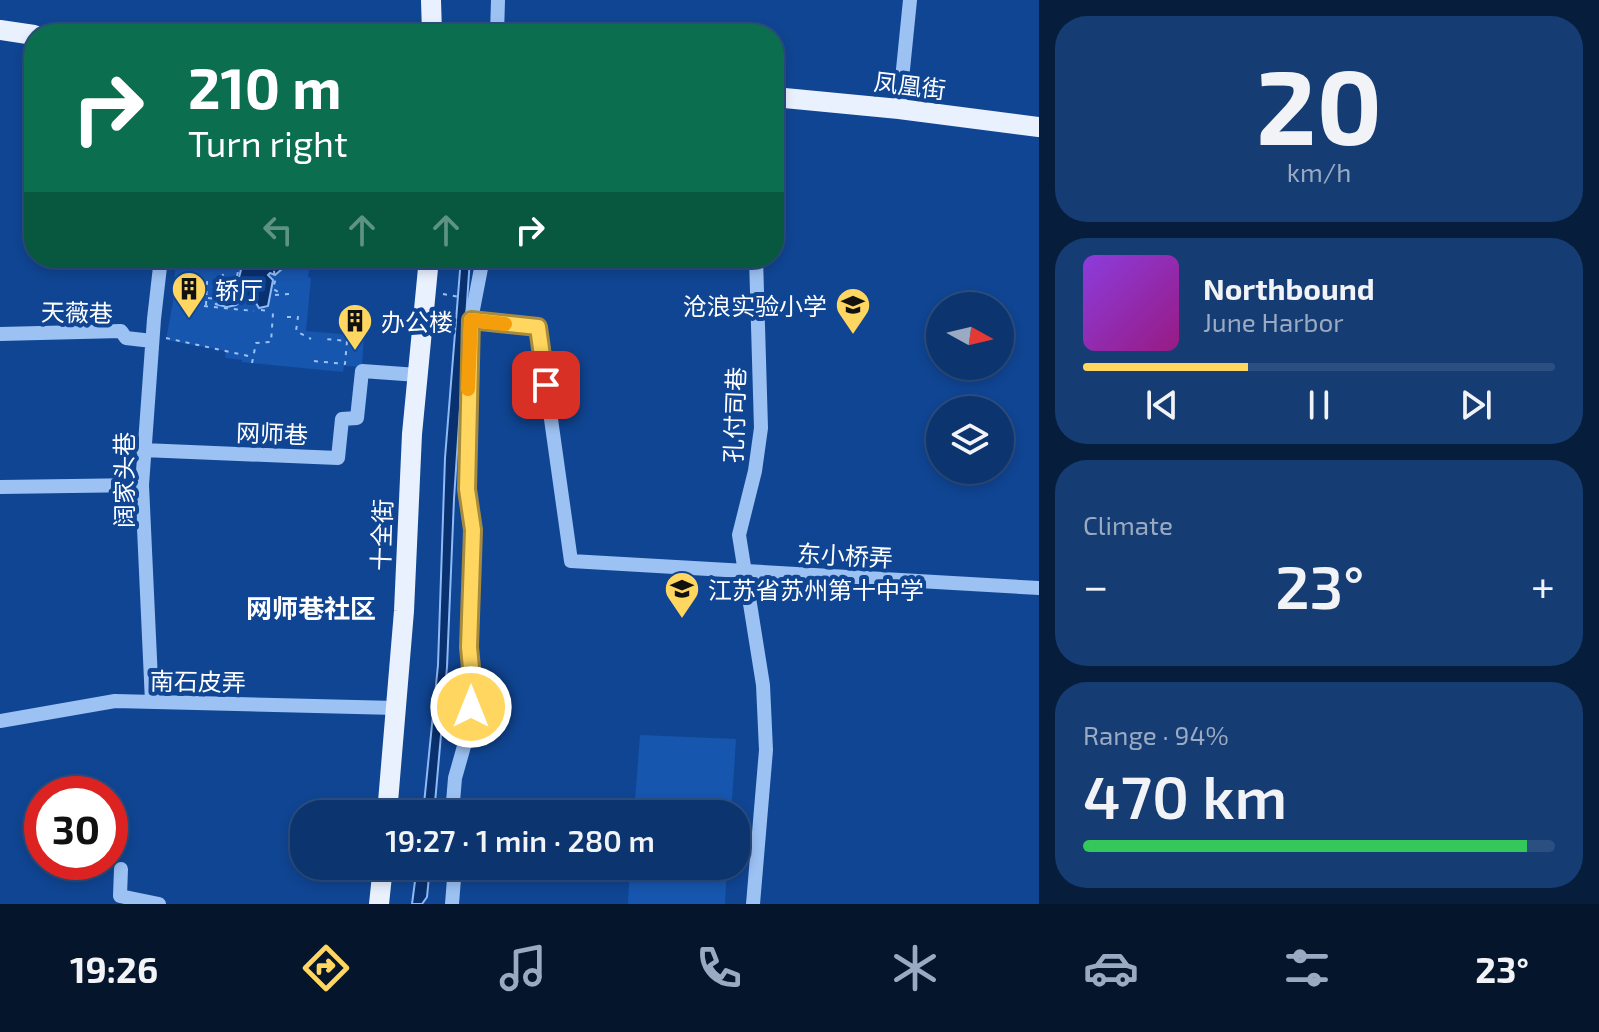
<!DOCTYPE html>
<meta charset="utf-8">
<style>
body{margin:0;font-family:"Exo 2","Noto Sans SC",sans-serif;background:#153c73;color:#f1f3f6;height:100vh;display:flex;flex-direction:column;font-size:30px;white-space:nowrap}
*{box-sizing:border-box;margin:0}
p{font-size:26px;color:#9aaac2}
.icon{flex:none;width:44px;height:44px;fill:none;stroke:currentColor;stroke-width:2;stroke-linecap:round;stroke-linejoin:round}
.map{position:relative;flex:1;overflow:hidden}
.panel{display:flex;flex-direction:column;gap:16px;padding:16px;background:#071d3c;width:560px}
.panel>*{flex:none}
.banner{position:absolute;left:24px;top:24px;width:760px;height:244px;border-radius:32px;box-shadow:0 4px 12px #0003,0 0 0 2px #2c4f81;background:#0b6e4f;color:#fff;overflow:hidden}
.needle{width:52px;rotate:98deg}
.tools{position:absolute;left:926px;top:292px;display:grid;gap:16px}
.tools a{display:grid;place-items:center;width:88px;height:88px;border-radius:50%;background:#0c346e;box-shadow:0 4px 12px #0003,0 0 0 2px #2c4f81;font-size:40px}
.speed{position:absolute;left:24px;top:776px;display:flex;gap:16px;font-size:40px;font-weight:700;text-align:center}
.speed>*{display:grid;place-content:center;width:104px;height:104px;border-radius:50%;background:#0c346e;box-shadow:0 4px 12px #0003,0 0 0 2px #2c4f81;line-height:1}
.speed .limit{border:12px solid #d22;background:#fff;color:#111}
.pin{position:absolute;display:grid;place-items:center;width:68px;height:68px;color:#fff;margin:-34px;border-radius:16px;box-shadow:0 4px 12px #0006}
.me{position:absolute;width:88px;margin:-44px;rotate:0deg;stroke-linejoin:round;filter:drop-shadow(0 0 6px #0008)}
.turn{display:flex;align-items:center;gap:28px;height:168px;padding:0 32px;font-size:36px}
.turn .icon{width:104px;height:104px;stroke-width:2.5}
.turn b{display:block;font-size:56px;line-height:68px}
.lanes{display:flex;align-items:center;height:76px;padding:0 32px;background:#0003;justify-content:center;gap:40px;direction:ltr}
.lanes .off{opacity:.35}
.big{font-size:60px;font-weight:600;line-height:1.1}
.panel .card{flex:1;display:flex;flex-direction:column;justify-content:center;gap:12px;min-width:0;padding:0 28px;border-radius:32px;background:#153c73}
.panel .dial{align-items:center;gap:0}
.dial b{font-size:104px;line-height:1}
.song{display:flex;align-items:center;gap:24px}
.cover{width:96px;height:96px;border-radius:12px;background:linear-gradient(135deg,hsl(270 70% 55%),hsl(310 70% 35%))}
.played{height:8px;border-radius:4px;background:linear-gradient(90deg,#ffd65f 35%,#2c4f81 35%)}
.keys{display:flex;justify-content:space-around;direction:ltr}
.heat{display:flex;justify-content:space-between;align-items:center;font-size:44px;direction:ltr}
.charge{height:12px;border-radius:6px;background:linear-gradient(90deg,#34c759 94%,#2c4f81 0)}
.trip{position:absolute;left:290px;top:800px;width:460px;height:80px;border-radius:32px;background:#0c346e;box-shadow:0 4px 12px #0003,0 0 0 2px #2c4f81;font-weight:600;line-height:80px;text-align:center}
.tabs{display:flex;height:128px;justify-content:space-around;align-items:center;background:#05152c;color:#9aaac2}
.tabs .icon{width:56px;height:56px}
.tabs .active{color:#ffd65f}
.tabs b{font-size:36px;color:#f1f3f6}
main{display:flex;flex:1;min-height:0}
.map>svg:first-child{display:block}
.green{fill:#1756ae}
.water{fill:#09316f;stroke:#8ebbf7;stroke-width:2}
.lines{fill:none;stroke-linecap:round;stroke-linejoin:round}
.path{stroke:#9cc1f3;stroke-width:2;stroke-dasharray:4 6;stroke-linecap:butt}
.minor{stroke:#9cc1f3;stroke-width:14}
.major{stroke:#e9f1ff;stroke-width:20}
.route-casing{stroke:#a68b3e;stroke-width:20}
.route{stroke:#ffd65f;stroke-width:14}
.slow{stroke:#f59e0b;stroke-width:14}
.labels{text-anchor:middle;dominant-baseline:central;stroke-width:8;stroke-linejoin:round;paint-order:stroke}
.street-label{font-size:24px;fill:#fff;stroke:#104593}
.poi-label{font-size:24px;fill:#fff;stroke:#104593;text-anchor:start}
.neighbourhood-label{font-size:26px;font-weight:bold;fill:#fff;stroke:#104593}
</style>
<main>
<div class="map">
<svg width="1039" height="904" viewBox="0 0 1039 904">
<rect width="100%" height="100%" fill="#104593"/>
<path class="green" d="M176,258H311L308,277L311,278L306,331L364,336L362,367L344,366L343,372L242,362V360L225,358L226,351L166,340L173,301Z
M640,735L736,739L731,814H634Z
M630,866H727L725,904H628Z"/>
<path class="water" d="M244,258L249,263L258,261L259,266L265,268L271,263L282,269L275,275L270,273L268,275L273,280L268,306L259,308L256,303L241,301L236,305L227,307L215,304L233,301Z
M461,258H470L454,499L447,667L434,814H423L438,665L445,458Z
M417,866H430L427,897L422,904H412Z"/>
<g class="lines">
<path class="path" d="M264,258L273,260L275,281L273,289L280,293
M278,258L302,262
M194,265V258
M195,267L215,268L216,258
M293,269V262
M185,275H193L191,304
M237,276L241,258
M443,294L460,297
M275,295L289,294
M208,298L218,299
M227,300L229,309
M206,305L207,282H218L223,276L221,264L225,258
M204,306L254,311
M261,310L269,311
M287,317H298L296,331L311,339
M166,338L253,357
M314,361L345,364L347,341L325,339
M252,363L256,343L271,342L273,313"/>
<path class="minor" d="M497,34L498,0
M899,109L910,0
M471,320L538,327L571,561L1039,588
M0,334L121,331L126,338L152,341
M143,450L338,458L342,419L357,418L362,371L418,375
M0,487L142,485
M152,702L142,485L154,319L161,258
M0,721L115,701L396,708
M452,814L455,778L470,725L473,689L469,647L473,530L467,489V414L471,320L483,258
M121,869L120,896L159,904
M452,904L455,866
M753,904L766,750L763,685L739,535L755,471L761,428L756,258"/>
<path class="major" d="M431,0L432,34
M0,30L34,35
M774,97L899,109L1039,127
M387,814L404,611L412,434L429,258
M379,904L383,866"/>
</g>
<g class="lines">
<defs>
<path id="route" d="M471,707L473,689L469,647L473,530L467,489L471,320L538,327L546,385"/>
</defs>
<use href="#route" class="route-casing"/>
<use href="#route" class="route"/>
<path class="slow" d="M468,389L471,320L505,324"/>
</g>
<defs>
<symbol id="building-pin" viewBox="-11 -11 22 30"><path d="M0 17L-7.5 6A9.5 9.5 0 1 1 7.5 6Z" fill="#ffd65f" stroke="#104593"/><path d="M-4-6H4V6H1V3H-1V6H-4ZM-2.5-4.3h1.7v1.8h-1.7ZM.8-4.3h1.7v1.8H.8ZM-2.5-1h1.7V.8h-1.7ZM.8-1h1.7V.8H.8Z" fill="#111"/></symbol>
<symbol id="school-pin" viewBox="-11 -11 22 30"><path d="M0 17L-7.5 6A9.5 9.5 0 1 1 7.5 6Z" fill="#ffd65f" stroke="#104593"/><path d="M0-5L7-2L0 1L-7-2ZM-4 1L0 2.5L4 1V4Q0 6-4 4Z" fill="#111"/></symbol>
</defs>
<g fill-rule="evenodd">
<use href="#building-pin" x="169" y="269" width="40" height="54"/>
<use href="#school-pin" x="833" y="285" width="40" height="54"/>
<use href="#building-pin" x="335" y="301" width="40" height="54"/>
<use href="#school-pin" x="662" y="569" width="40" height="54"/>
</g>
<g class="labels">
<g class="street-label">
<text transform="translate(910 85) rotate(7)">凤凰街</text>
<text transform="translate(77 312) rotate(1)">天薇巷</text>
<text transform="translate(734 415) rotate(-88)">孔付司巷</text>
<text transform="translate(272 433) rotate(2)">网师巷</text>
<text transform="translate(123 480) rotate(-90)">阔家头巷</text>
<text transform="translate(381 535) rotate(-88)">十全街</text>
<text transform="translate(845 555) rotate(3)">东小桥弄</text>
<text transform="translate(198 681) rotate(1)">南石皮弄</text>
</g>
<g class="poi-label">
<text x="215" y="289">轿厅</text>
<text x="827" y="305" text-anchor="end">沧浪实验小学</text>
<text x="381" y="321">办公楼</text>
<text x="708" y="589">江苏省苏州第十中学</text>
</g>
<g class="neighbourhood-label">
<text x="311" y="607">网师巷社区</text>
</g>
</g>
</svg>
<div class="tools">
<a><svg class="needle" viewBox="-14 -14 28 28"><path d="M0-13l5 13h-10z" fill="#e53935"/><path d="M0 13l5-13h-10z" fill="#9aaac2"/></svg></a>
<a><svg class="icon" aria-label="layers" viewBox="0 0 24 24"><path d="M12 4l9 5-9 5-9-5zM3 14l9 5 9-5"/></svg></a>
</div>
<div class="speed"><div class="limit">30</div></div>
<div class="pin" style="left:546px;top:385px;background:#d93025"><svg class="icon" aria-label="arrive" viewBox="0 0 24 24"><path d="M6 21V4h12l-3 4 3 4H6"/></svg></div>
<svg class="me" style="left:471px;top:707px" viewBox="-20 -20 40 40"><circle r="17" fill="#ffd65f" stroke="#fff" stroke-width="3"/><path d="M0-11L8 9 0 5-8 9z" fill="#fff"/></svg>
<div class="trip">19:27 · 1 min · 280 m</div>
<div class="banner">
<div class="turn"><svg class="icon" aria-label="right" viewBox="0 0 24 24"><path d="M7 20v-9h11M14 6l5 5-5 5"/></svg><div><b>210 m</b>Turn right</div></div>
<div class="lanes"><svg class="icon off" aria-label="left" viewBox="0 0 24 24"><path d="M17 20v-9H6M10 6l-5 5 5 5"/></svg><svg class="icon off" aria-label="ahead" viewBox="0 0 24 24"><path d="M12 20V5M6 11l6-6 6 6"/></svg><svg class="icon off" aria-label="ahead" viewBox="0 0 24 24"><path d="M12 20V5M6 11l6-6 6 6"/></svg><svg class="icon" aria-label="right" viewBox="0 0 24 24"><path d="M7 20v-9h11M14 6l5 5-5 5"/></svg></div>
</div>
</div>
<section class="panel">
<div class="card dial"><b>20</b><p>km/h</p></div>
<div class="card">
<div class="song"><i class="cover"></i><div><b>Northbound</b><p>June Harbor</p></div></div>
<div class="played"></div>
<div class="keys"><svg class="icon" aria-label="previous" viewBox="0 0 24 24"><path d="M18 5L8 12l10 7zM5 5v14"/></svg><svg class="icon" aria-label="pause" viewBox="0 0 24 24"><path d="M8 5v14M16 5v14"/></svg><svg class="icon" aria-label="next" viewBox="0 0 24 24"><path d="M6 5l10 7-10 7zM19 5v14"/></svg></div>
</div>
<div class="card"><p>Climate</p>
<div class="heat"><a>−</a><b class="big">23°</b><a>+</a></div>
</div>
<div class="card"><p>Range · 94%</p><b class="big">470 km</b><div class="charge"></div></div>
</section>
</main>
<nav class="tabs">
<b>19:26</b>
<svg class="icon active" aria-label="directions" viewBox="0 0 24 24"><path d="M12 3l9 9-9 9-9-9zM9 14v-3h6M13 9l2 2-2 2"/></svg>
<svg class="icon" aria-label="music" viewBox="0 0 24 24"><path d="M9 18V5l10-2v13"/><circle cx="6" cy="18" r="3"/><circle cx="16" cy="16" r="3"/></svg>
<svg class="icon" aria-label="phone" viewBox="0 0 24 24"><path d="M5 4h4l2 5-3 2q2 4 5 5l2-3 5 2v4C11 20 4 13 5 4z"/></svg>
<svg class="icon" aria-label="climate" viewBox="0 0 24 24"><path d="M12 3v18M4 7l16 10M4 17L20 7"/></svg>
<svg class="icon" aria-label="car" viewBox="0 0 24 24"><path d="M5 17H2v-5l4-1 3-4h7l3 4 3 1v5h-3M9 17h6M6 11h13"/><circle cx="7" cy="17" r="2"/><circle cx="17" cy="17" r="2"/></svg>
<svg class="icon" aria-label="filters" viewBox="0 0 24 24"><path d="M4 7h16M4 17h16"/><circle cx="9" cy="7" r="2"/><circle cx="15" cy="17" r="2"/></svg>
<b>23°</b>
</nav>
